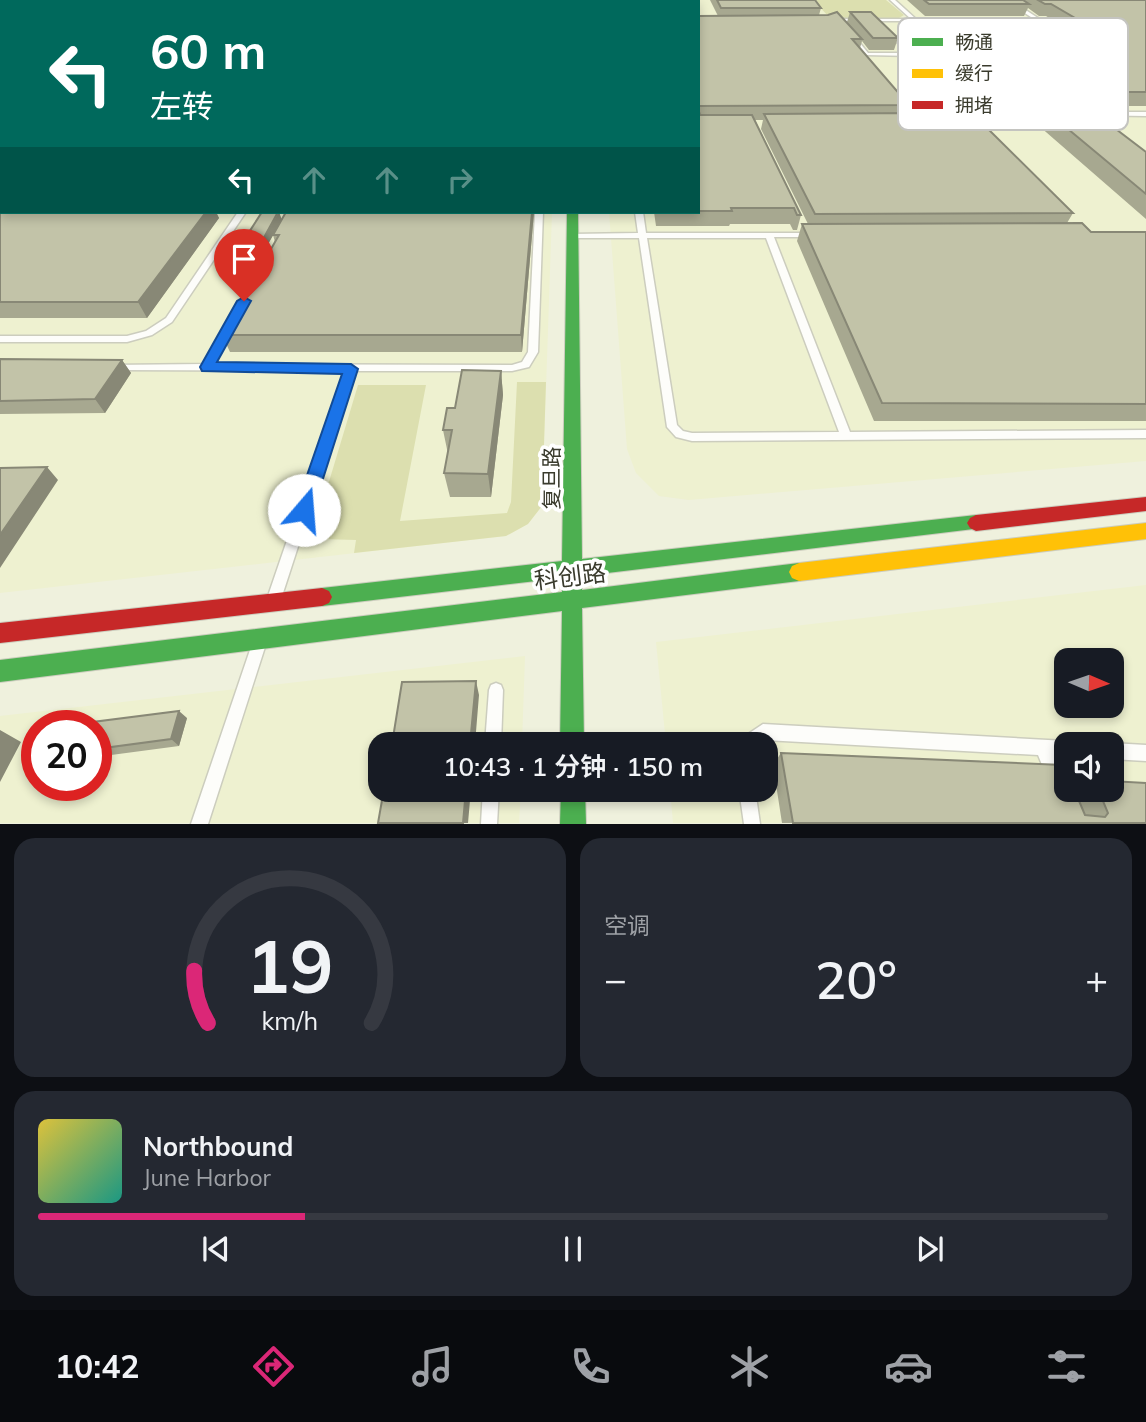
<!DOCTYPE html>
<html lang="zh">
<meta charset="utf-8">
<style>
body{margin:0;font-family:Mulish,"Noto Sans SC",sans-serif;background:#242831;color:#f1f3f6;height:100vh;display:flex;flex-direction:column;font-size:26px;white-space:nowrap}
*{box-sizing:border-box;margin:0}
p{font-size:23px;color:#9ea1a6}
.icon{flex:none;width:38px;height:38px;fill:none;stroke:currentColor;stroke-width:2;stroke-linecap:round;stroke-linejoin:round}
.map{position:relative;height:824px;overflow:hidden}
.panel{display:flex;flex-direction:column;gap:14px;padding:14px;background:#0d0f14;flex:1}
.panel>*{flex:none}
.hud{position:absolute;left:0px;top:0px;width:700px;height:214px;box-shadow:0 4px 10px #0003;background:#00695c;color:#fff;overflow:hidden}
.needle{width:46px;rotate:92deg}
.fabs{position:absolute;left:1054px;top:648px;display:grid;gap:14px}
.fabs a{display:grid;place-items:center;width:70px;height:70px;border-radius:14px;background:#171b24;box-shadow:0 4px 10px #0003;font-size:35px}
.speed{position:absolute;left:21px;top:710px;display:flex;gap:14px;font-size:35px;font-weight:700;text-align:center}
.speed>*{display:grid;place-content:center;width:91px;height:91px;border-radius:50%;background:#171b24;box-shadow:0 4px 10px #0003;line-height:1}
.speed .limit{border:10px solid #d22;background:#fff;color:#111}
.pin{position:absolute;display:grid;place-items:center;width:60px;height:60px;color:#fff;margin:-72px -30px;border-radius:50% 50% 50% 0;rotate:-45deg;box-shadow:0 0 7px #0007}
.pin .icon{rotate:45deg}
.me{position:absolute;width:77px;margin:-38px;rotate:18deg;stroke-linejoin:round;filter:drop-shadow(0 0 5px #0008)}
.turn{display:flex;align-items:center;gap:24px;height:147px;padding:0 35px;font-size:32px}
.turn .icon{width:91px;height:91px;stroke-width:2.5}
.turn b{display:block;font-size:49px;line-height:60px}
.lanes{display:flex;align-items:center;height:66px;padding:0 35px;background:#0003;justify-content:center;gap:35px;direction:ltr}
.lanes .off{opacity:.35}
.big{font-size:52px;font-weight:600;line-height:1.1}
.panel .widget{flex:1;display:flex;flex-direction:column;justify-content:center;gap:10px;min-width:0;padding:0 24px;border-radius:21px;background:#242831}
.panel .dial{align-items:center;gap:0}
.dial svg{height:182px;overflow:visible;fill:none;stroke:#363941;stroke-width:7;stroke-linecap:round;text-anchor:middle}
.dial text{fill:#f1f3f6;stroke:none}
.song{display:flex;align-items:center;gap:21px}
.cover{width:84px;height:84px;border-radius:10px;background:linear-gradient(135deg,hsl(50 70% 55%),hsl(170 70% 35%))}
.played{height:7px;border-radius:4px;background:linear-gradient(90deg,#db2777 25%,#363941 25%)}
.keys{display:flex;justify-content:space-around;direction:ltr}
.heat{display:flex;justify-content:space-between;align-items:center;font-size:38px;direction:ltr}
.panel .tiles{flex:1;display:grid;gap:14px;grid-template-columns:1fr 1fr}
.widget:last-child{grid-column:span 2}
.trip{position:absolute;left:368px;top:732px;width:410px;height:70px;border-radius:21px;background:#171b24;box-shadow:0 4px 10px #0003;font-weight:600;line-height:70px;text-align:center}
.tabs{display:flex;height:112px;justify-content:space-around;align-items:center;background:#090b0e;color:#9ea1a6}
.tabs .icon{width:49px;height:49px}
.tabs .on{color:#db2777}
.tabs b{font-size:32px;color:#f1f3f6}
.map>svg:first-child{display:block}
.built{fill:#eef1d0;fill-rule:evenodd}
.green{fill:#dcdfaf}
.lines{fill:none;stroke-linecap:round;stroke-linejoin:round}
.lane-casing{stroke:#cccdbe;stroke-width:3}
.fast-casing{stroke:#cccdbe;stroke-width:2}
.slow-casing{stroke:#cccdbe;stroke-width:2}
.jam-casing{stroke:#cccdbe;stroke-width:2}
.lane{fill:#fdfdfa;fill-rule:evenodd}
.fast{fill:#4caf50;fill-rule:evenodd}
.slow{fill:#ffc107;fill-rule:evenodd}
.jam{fill:#c62828;fill-rule:evenodd}
.wall{fill:#a7a890}
.shaded-wall{fill:#888876}
.building{fill:#c2c3a8;stroke:#888876;stroke-width:2}
.route{fill:#1a73e8;stroke:#114b97;stroke-width:2}
.labels{text-anchor:middle;dominant-baseline:central;stroke-width:7;stroke-linejoin:round;paint-order:stroke}
.street-label{font-size:21px;fill:#3a3b2d;stroke:#fff}
.near-street-label{font-size:24px;fill:#3a3b2d;stroke:#fff}
.key{fill:#fff;stroke:#c4c4c0;stroke-width:2}
.key-label{font-size:19px;fill:#3a3b2d}
</style>
<div class="map">
<svg width="1146" height="824" viewBox="0 0 1146 824">
<rect width="100%" height="100%" fill="#eff1dd"/>
<path class="built" d="M590,0H1146V461L689,500L659,496L636,473L627,449L609,212H698V2Z
M0,106L2,212H552L542,506L528,524L506,536L0,593Z
M1146,585V823H673L670,789H765V744H666L656,642ZM1066,660H1111V705H1066ZM1066,744H1111V789H1066Z
M525,656L522,744H380V789H521L519,823H0V716ZM37,726H96V786H37Z"/>
<path class="green" d="M813,0H886L904,15L899,18H830Z
M517,382H546L542,506L528,524L506,536L354,553L356,540L321,539L313,535L358,385H426L400,521L507,513L511,502Z"/>
<g class="lines">
<defs>
<path id="lane" d="M192,0H197L190,2Z
M660,0H664L665,2H661Z
M890,0H895L916,19H1034L1005,0H1010L1041,20L1039,21H919L957,54L955,57L914,21H842L844,26L842,27L837,20L839,19H911Z
M888,30L914,54V56L865,55L851,38L855,37L868,53H908L886,32Z
M0,59H2V63H0Z
M2,111V115L0,116V112Z
M1045,112L1048,114L1047,115L971,116L981,126L978,128L963,114L966,112Z
M1082,112H1146V116L1080,115L1079,114Z
M2,135V140L0,141V136Z
M238,212H246L172,322L152,335L127,342H0V336H127L146,331L166,318Z
M535,212H543L538,352L529,367L512,371H355L282,596L280,600L275,602L270,600L268,596L345,371L115,370L110,367L112,365L204,364L224,328L229,325L234,328L214,364L512,365L522,362L528,352Z
M635,212H643L646,233H814V237H774L850,432L1146,430V438L692,441L676,437L667,427L639,238H572L568,236L572,234L638,233ZM647,238H766L839,432L692,433L683,431L677,425Z
M258,640L263,642L265,647L208,824H191L251,647L253,642Z
M496,683L501,685L503,690L501,744H485L489,690L491,685Z
M763,724L1066,741L1072,744H1066V757L1055,756L1064,778L1062,784L1056,786L1050,784L1038,755L765,740L761,744H740L742,738Z
M1111,743L1146,745V761L1111,759V744H1110Z
M483,789H499L497,824H481Z
M739,789H755L760,824H744Z"/>
<path id="fast" d="M570,0H576V2H570Z
M567,212H578L582,559L976,515L982,518L985,523L982,528L582,576V590L799,563L806,566L809,572L806,578L799,581L582,608L584,744H560L562,611L0,682V660L562,592V578L322,606L315,603L312,597L315,591L322,588L562,561Z
M561,789H585L586,824H560Z"/>
<path id="slow" d="M1146,523V539L799,581L792,578L789,572L792,566L799,563Z"/>
<path id="jam" d="M1146,497V511L976,531L970,528L967,523L970,518L976,515Z
M322,588L329,591L332,597L329,603L322,606L0,643V623Z"/>
</defs>
<use href="#lane" class="lane-casing"/>
<use href="#fast" class="fast-casing"/>
<use href="#slow" class="slow-casing"/>
<use href="#jam" class="jam-casing"/>
<use href="#lane" class="lane"/>
<use href="#fast" class="fast"/>
<use href="#slow" class="slow"/>
<use href="#jam" class="jam"/>
</g>
<path class="wall" d="M710,0H815L821,8L819,15L847,22L850,12L898,38L894,50H869L862,41L860,48L909,105L906,114L920,117L1073,213L1067,223L1091,232H1146V421H874L797,241L802,224H808L761,129L763,120H755L801,215L797,230H793L790,224H730L729,226H656L654,212H698V16H718Z
M907,0H1146V106H1085L1146,152V219L1031,119L1035,110H1021L1016,106H982L933,59L937,46H1095L1046,16H1039L1028,8L1024,16H925Z
M0,2H153H2V54H0Z
M0,175H2V212H216L219,218L147,318H0Z
M279,212L281,220L534,212L522,352H230L222,335L275,242L273,235L264,251H245L242,243Z
M0,359L122,360L131,373L105,413L0,414Z
M501,371L503,395L491,497H450L444,473L448,454L443,430L455,408Z
M187,718L179,746L96,757V726Z
M781,753L1075,791L1078,789H1111L1146,823H782L773,765Z"/>
<path class="shaded-wall" d="M137,0H152L153,2H134Z
M2,182V200L0,197V183Z
M206,212H216L219,218L147,318L138,302Z
M279,212L282,220L264,251L261,243Z
M532,212H534L522,352L521,335Z
M122,360L131,373L105,413L95,399Z
M501,371L503,395L491,497L488,474Z
M47,467L58,480L0,568V535Z
M476,681L479,695L475,744H470Z
M179,711L187,718L179,746L171,739Z
M0,730L21,742L0,782Z
M466,789H471L468,823H463Z"/>
<path class="building" d="M3,0H137L134,2H2V45H0V2Z
M202,0H458V2H199Z
M717,0H815L821,8H721Z
M924,0H1023L1029,4H929Z
M1038,0H1146V92H1066L1072,96H1028L1023,92H988L937,46H1123L1051,4H1045Z
M837,12L862,39H852L909,105L698,106V16L828,15Z
M850,12H871L898,38H873Z
M1038,104H1083L1146,152V194Z
M698,108L700,115H752L801,215H797L794,208H731L732,211H698Z
M917,113L920,117H976L1073,213L815,214L764,114Z
M0,203H2V212H206L138,302H0Z
M262,212H278L261,243H242Z
M286,212H532L521,335H222L279,235H273Z
M1082,223L1091,232H1146V404L882,403L802,224Z
M0,359L122,360L95,399L0,401Z
M462,370L501,371L488,474L444,473L452,430H443L447,408H455Z
M47,467L0,535V468Z
M476,681L470,744H392L402,682Z
M179,711L171,739L96,749V726H76L77,724Z
M781,753L1063,765L1066,770V789H1074L1085,815L1105,817L1108,813L1098,789H1111V781L1146,783V823H793Z
M384,789H466L463,823H378Z"/>
<path class="route" d="M244,297L251,301L217,362L351,364L358,369L313,510L310,515L304,517L298,515L295,510L342,374L202,371L200,367L237,301Z"/>
<g class="labels">
<g class="street-label">
<text transform="translate(551 478) rotate(-90)">复旦路</text>
</g>
<g class="near-street-label">
<text transform="translate(570 576) rotate(-7)">科创路</text>
</g>
</g>
<rect x="898" y="18" width="230" height="112" rx="10" class="key"/>
<rect x="912" y="38" width="31" height="8" fill="#4caf50"/>
<rect x="912" y="69" width="31" height="9" fill="#ffc107"/>
<rect x="912" y="101" width="31" height="8" fill="#c62828"/>
<g class="key-label">
<text x="955" y="49">畅通</text>
<text x="955" y="80">缓行</text>
<text x="955" y="112">拥堵</text>
</g>
</svg>
<div class="fabs">
<a><svg class="needle" viewBox="-14 -14 28 28"><path d="M0-13l5 13h-10z" fill="#e53935"/><path d="M0 13l5-13h-10z" fill="#9ea1a6"/></svg></a>
<a><svg class="icon" aria-label="sound" viewBox="0 0 24 24"><path d="M4 9h4l5-4v14l-5-4H4zM17 9q2 3 0 6"/></svg></a>
</div>
<div class="speed"><div class="limit">20</div></div>
<div class="pin" style="left:244px;top:301px;background:#d93025"><svg class="icon" aria-label="arrive" viewBox="0 0 24 24"><path d="M6 21V4h12l-3 4 3 4H6"/></svg></div>
<svg class="me" style="left:304px;top:510px" viewBox="-20 -20 40 40"><circle r="19" fill="#fff"/><path d="M0-13L10 11 0 6-10 11z" fill="#1a73e8"/></svg>
<div class="trip">10:43 · 1 分钟 · 150 m</div>
<div class="hud">
<div class="turn"><svg class="icon" aria-label="left" viewBox="0 0 24 24"><path d="M17 20v-9H6M10 6l-5 5 5 5"/></svg><div><b>60 m</b>左转</div></div>
<div class="lanes"><svg class="icon" aria-label="left" viewBox="0 0 24 24"><path d="M17 20v-9H6M10 6l-5 5 5 5"/></svg><svg class="icon off" aria-label="ahead" viewBox="0 0 24 24"><path d="M12 20V5M6 11l6-6 6 6"/></svg><svg class="icon off" aria-label="ahead" viewBox="0 0 24 24"><path d="M12 20V5M6 11l6-6 6 6"/></svg><svg class="icon off" aria-label="right" viewBox="0 0 24 24"><path d="M7 20v-9h11M14 6l5 5-5 5"/></svg></div>
</div>
</div>
<section class="panel">
<div class="tiles">
<div class="widget dial"><svg viewBox="0 0 100 80">
<path d="M14 69A42 42 0 1 1 86 69"/>
<path d="M14 69A42 42 0 0 1 8 46" stroke="#db2777"/>
<text x="50" y="56" font-size="32" font-weight="700">19</text>
<text x="50" y="72" font-size="11">km/h</text>
</svg></div>
<div class="widget"><p>空调</p>
<div class="heat"><a>−</a><b class="big">20°</b><a>+</a></div>
</div>
<div class="widget">
<div class="song"><i class="cover"></i><div><b>Northbound</b><p>June Harbor</p></div></div>
<div class="played"></div>
<div class="keys"><svg class="icon" aria-label="previous" viewBox="0 0 24 24"><path d="M18 5L8 12l10 7zM5 5v14"/></svg><svg class="icon" aria-label="pause" viewBox="0 0 24 24"><path d="M8 5v14M16 5v14"/></svg><svg class="icon" aria-label="next" viewBox="0 0 24 24"><path d="M6 5l10 7-10 7zM19 5v14"/></svg></div>
</div>
</div>
</section>
<nav class="tabs">
<b>10:42</b>
<svg class="icon on" aria-label="directions" viewBox="0 0 24 24"><path d="M12 3l9 9-9 9-9-9zM9 14v-3h6M13 9l2 2-2 2"/></svg>
<svg class="icon" aria-label="music" viewBox="0 0 24 24"><path d="M9 18V5l10-2v13"/><circle cx="6" cy="18" r="3"/><circle cx="16" cy="16" r="3"/></svg>
<svg class="icon" aria-label="phone" viewBox="0 0 24 24"><path d="M5 4h4l2 5-3 2q2 4 5 5l2-3 5 2v4C11 20 4 13 5 4z"/></svg>
<svg class="icon" aria-label="climate" viewBox="0 0 24 24"><path d="M12 3v18M4 7l16 10M4 17L20 7"/></svg>
<svg class="icon" aria-label="car" viewBox="0 0 24 24"><path d="M5 17H2v-5l4-1 3-4h7l3 4 3 1v5h-3M9 17h6M6 11h13"/><circle cx="7" cy="17" r="2"/><circle cx="17" cy="17" r="2"/></svg>
<svg class="icon" aria-label="filters" viewBox="0 0 24 24"><path d="M4 7h16M4 17h16"/><circle cx="9" cy="7" r="2"/><circle cx="15" cy="17" r="2"/></svg>
</nav>
